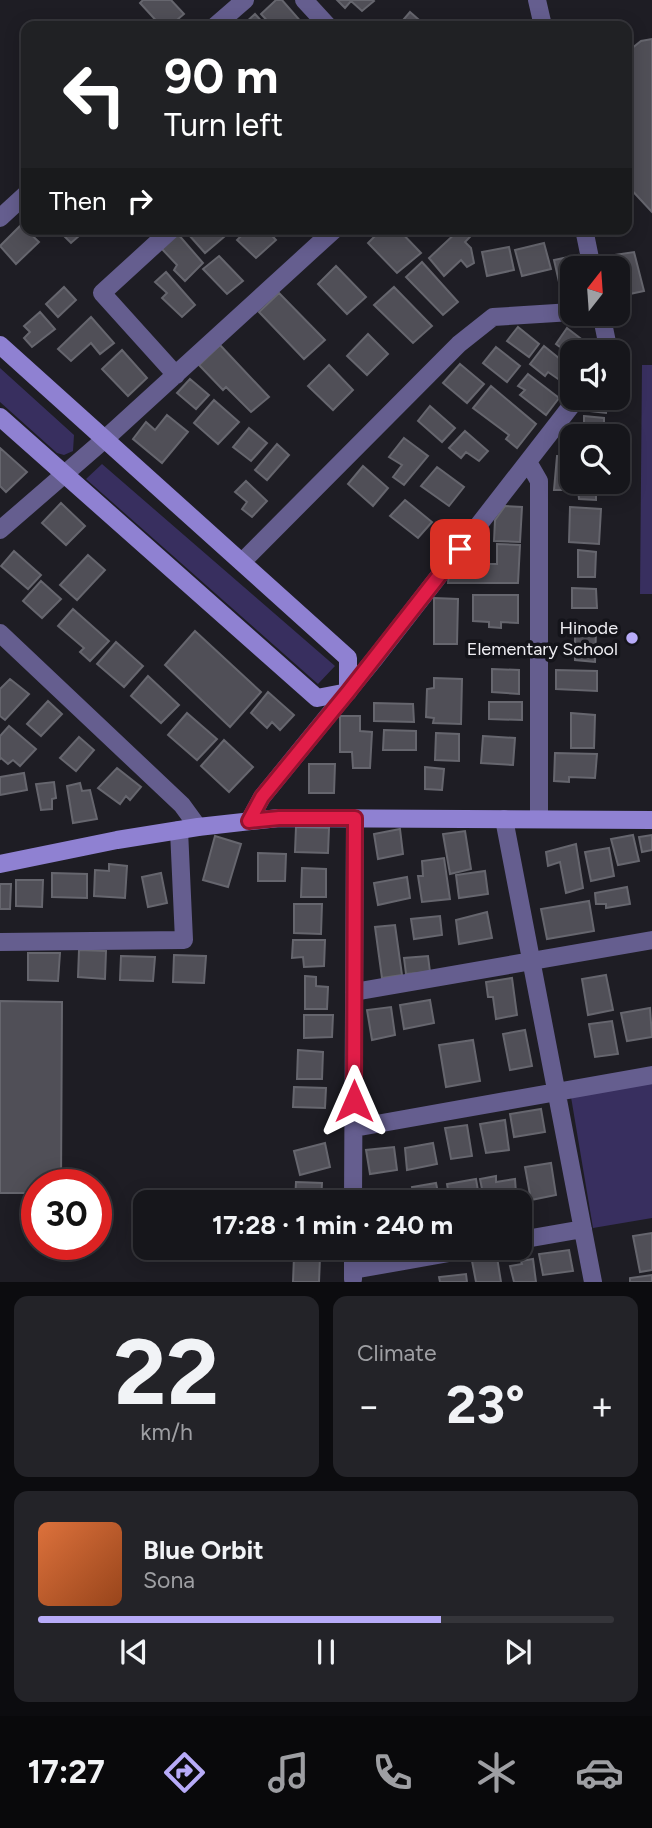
<!DOCTYPE html>
<meta charset="utf-8">
<style>
body{margin:0;font-family:Figtree,sans-serif;background:#232328;color:#f1f3f6;height:100vh;display:flex;flex-direction:column;font-size:26px;white-space:nowrap}
*{box-sizing:border-box;margin:0}
p{font-size:23px;color:#9e9fa3}
.icon{flex:none;width:38px;height:38px;fill:none;stroke:currentColor;stroke-width:2;stroke-linecap:round;stroke-linejoin:round}
.map{position:relative;height:1282px;overflow:hidden}
.side{display:flex;flex-direction:column;gap:14px;padding:14px;background:#0c0c0f;flex:1}
.side>*{flex:none}
.hud{position:absolute;left:21px;top:21px;width:611px;height:214px;border-radius:14px;box-shadow:0 4px 18px #0003,0 0 0 2px #35353a;background:#202124;color:#fff;overflow:hidden}
.needle{width:46px;rotate:17deg}
.fabs{position:absolute;left:560px;top:256px;display:grid;gap:14px}
.fabs a{display:grid;place-items:center;width:70px;height:70px;border-radius:14px;background:#16161b;box-shadow:0 4px 18px #0003,0 0 0 2px #35353a;font-size:35px}
.speed{position:absolute;left:21px;top:1169px;display:flex;gap:14px;font-size:35px;font-weight:700;text-align:center}
.speed>*{display:grid;place-content:center;width:91px;height:91px;border-radius:50%;background:#16161b;box-shadow:0 4px 18px #0003,0 0 0 2px #35353a;line-height:1}
.speed .limit{border:10px solid #d22;background:#fff;color:#111}
.pin{position:absolute;display:grid;place-items:center;width:60px;height:60px;color:#fff;margin:-30px;border-radius:14px;box-shadow:0 4px 10px #0006}
.me{position:absolute;width:77px;margin:-38px;rotate:0deg;stroke-linejoin:round;filter:drop-shadow(0 0 5px #0008)}
.turn{display:flex;align-items:center;gap:24px;height:147px;padding:0 28px;font-size:32px}
.turn .icon{width:91px;height:91px;stroke-width:2.5}
.turn b{display:block;font-size:49px;line-height:60px}
.then{display:flex;align-items:center;height:66px;padding:0 28px;background:#0003;gap:14px;font-size:26px}
.big{font-size:52px;font-weight:700;line-height:1.1}
.side .card{flex:1;display:flex;flex-direction:column;justify-content:center;gap:10px;min-width:0;padding:0 24px;border-radius:14px;background:#232328}
.side .dial{align-items:center;gap:0}
.dial b{font-size:91px;line-height:1}
.song{display:flex;align-items:center;gap:21px}
.cover{width:84px;height:84px;border-radius:10px;background:linear-gradient(135deg,hsl(20 70% 55%),hsl(20 70% 35%))}
.played{height:7px;border-radius:4px;background:linear-gradient(90deg,#b7abf8 70%,#35353a 70%)}
.keys{display:flex;justify-content:space-around;direction:ltr}
.heat{display:flex;justify-content:space-between;align-items:center;font-size:38px;direction:ltr}
.side .tiles{flex:1;display:grid;gap:14px;grid-template-columns:1fr 1fr}
.card:last-child{grid-column:span 2}
.trip{position:absolute;left:133px;top:1190px;width:399px;height:70px;border-radius:14px;background:#16161b;box-shadow:0 4px 18px #0003,0 0 0 2px #35353a;font-weight:700;line-height:70px;text-align:center}
.menu{display:flex;height:112px;justify-content:space-around;align-items:center;background:#09090b;color:#9e9fa3}
.menu .icon{width:49px;height:49px}
.menu .current{color:#b7abf8}
.menu b{font-size:32px;color:#f1f3f6}
.map>svg:first-child{display:block}
.green{fill:#382f5f}
.building{fill:#504f57;stroke:#66666e;stroke-width:2}
.lines{fill:none;stroke-linecap:round;stroke-linejoin:round}
.street{stroke:#655e8f;stroke-width:18}
.secondary{stroke:#8f81d2;stroke-width:18}
.route-casing{stroke:#92132f;stroke-width:18}
.route{stroke:#e11d48;stroke-width:12}
.poi-dot{fill:#b7abf8;stroke:#14141a;stroke-width:2.5}
.labels{text-anchor:middle;dominant-baseline:central;stroke-width:7;stroke-linejoin:round;paint-order:stroke}
.poi-label{font-size:18px;fill:#efeef3;stroke:#14141a;text-anchor:end}
</style>
<div class="map">
<svg width="652" height="1282" viewBox="0 0 652 1282">
<rect width="100%" height="100%" fill="#1e1d24"/>
<path class="green" d="M642,365H652V594H640Z
M0,368L74,435L73,451L64,455L57,453L0,402Z
M102,464L335,666L318,684L86,479Z
M652,1083V1218L593,1228L571,1097Z"/>
<path class="building" d="M143,0H171L184,14L170,26H161L140,3Z
M276,0H282L303,24L300,26H272L261,14Z
M337,0H373L374,1L362,11L351,1L345,8Z
M410,12L426,26H398Z
M255,14L266,26H246L244,24Z
M652,39V212L626,184V53L641,41Z
M21,225L39,242L16,264L0,246Z
M57,229H87L71,243Z
M196,229H217L224,237L205,253L189,235Z
M248,229H266L276,240L256,258L237,240Z
M382,229H398L421,253L397,273L368,243Z
M460,229H464L470,237L465,242L471,248L474,263L467,267L461,260L444,276L429,258Z
M477,229H508V230L478,234Z
M177,233L203,263L185,281L174,270L177,265L161,248Z
M544,243L551,269L522,276L515,250Z
M509,247L514,270L487,276L482,252Z
M634,252L644,291L625,295L614,255Z
M578,255L580,268H572V279L559,282L554,260Z
M219,256L243,281L227,294L203,269Z
M422,262L458,302L443,315L406,277Z
M336,266L366,297L347,314L318,284Z
M166,272L195,305L182,317L162,298L167,293L155,282Z
M64,287L76,300L58,317L46,304Z
M394,287L432,326L413,343L374,305Z
M279,293L325,340L304,359L259,312Z
M40,312L55,329L32,347L24,338L30,332L24,326Z
M91,317L114,343L100,354L91,343L71,361L58,349Z
M518,327L539,344L529,357L507,341Z
M567,328L589,345L583,352H572V356L556,344Z
M368,334L388,354L367,375L347,356Z
M220,345L269,397L251,412L226,387L223,390L199,365Z
M544,346L571,368L561,381L548,372L545,376L530,364Z
M496,347L520,366L507,382L483,363Z
M122,350L147,378L128,396L102,369Z
M460,364L484,384L467,403L443,383Z
M329,365L353,390L333,410L308,386Z
M528,374L559,398L546,415L520,395L525,390L518,386Z
M190,379L209,395L196,409L177,393Z
M491,386L536,424L517,448L506,439L509,435L473,408Z
M598,397H608L606,413L589,411Z
M214,400L239,422L218,444L194,423Z
M430,406L455,428L442,442L418,421Z
M167,415L188,432L162,463L133,439L146,422L155,430Z
M584,416L604,418V436H584Z
M249,428L267,443L251,461L233,447Z
M465,431L488,451L479,461L466,452L461,458L449,448Z
M404,438L428,456L404,485L393,477L402,465L389,457Z
M277,444L289,455L267,480L255,470Z
M0,448L27,472L6,492L0,486Z
M557,456L572,457V481H596V500L579,499L578,490H554Z
M363,466L388,488L373,506L348,484Z
M437,467L464,487L449,506L421,486Z
M246,481L267,501L252,517L242,509L247,502L235,492Z
M405,500L432,522L418,538L390,516Z
M61,503L85,526L66,545L42,523Z
M505,506L522,507L520,542L494,541L495,520Z
M570,507L601,509L599,544L569,542Z
M497,544L520,545L518,583H448L449,573L456,564H497Z
M578,550L596,552L595,577H578Z
M14,551L41,575L28,589L1,566Z
M88,555L105,570L77,600L60,585Z
M41,581L61,599L42,618L23,601Z
M572,588L596,589L597,608H572Z
M473,595H518V623L501,622V628L489,627V622L473,621Z
M434,598L458,599L457,644H434Z
M73,609L109,641L90,661L80,652L84,648L58,626Z
M575,629L596,631L595,662L575,660Z
M195,631L261,692L230,727L165,665Z
M116,642L143,666L124,687L97,664Z
M492,669L519,670V694L492,692Z
M556,670L597,671V691L556,689Z
M148,676L179,705L161,723L131,696Z
M434,678L462,679L461,724L433,723L434,718L426,717L427,689L434,688Z
M10,679L29,694L5,720L0,716V689Z
M268,692L294,715L280,730L272,722L267,728L251,713Z
M48,701L62,714L41,736L27,724Z
M489,702H522V720L489,719Z
M374,703L413,704L414,722L374,721Z
M187,713L217,739L197,760L168,735Z
M571,713L595,715L594,748H571Z
M340,716H360V731L372,732L370,768H353L352,752H340Z
M9,726L36,749L20,766L13,760L8,764L1,758L0,759V736Z
M384,730L416,731V750H383Z
M436,733L459,734V761L435,760Z
M483,736L515,738L513,765L481,763Z
M79,737L94,750L76,771L60,758Z
M224,740L253,767L229,792L201,766Z
M555,753L597,754L595,778L569,777V782L554,781Z
M309,764H335L334,793H309Z
M425,767L444,769L442,790L425,789Z
M117,768L141,787L130,800L126,796L120,804L98,788Z
M24,773L27,790L0,795V777Z
M54,782L56,798L52,799V809L41,810L36,784Z
M80,783L82,791L90,790L97,819L73,823L67,786Z
M296,827L329,828L328,853L295,852Z
M400,829L403,854L378,859L374,834Z
M465,831L471,869L450,874L443,834Z
M633,835L639,861L618,865L611,839Z
M652,835V850L642,852L639,837Z
M215,836L241,844L228,887L203,880Z
M576,844L583,888L566,893L560,862L548,866L546,852Z
M609,848L614,876L591,881L585,852Z
M258,853L286,854L285,881H258Z
M444,858L450,899L422,902L418,876H423L422,861Z
M109,864L127,866L125,898L94,896L95,870L109,871Z
M302,868L326,869V897H301Z
M485,871L488,894L459,898L456,875Z
M52,873L87,874V898L52,897Z
M161,873L167,903L148,907L142,877Z
M407,877L410,898L378,905L374,883Z
M16,880H43L42,907L16,906Z
M0,884H11L10,909H0Z
M627,887L630,904L606,908V904H596L595,893Z
M589,901L594,931L547,939L541,909Z
M294,904H322L321,934L294,933Z
M487,912L492,938L459,944L456,920Z
M440,916L442,935L414,939L411,919Z
M395,925L402,975L382,978L375,927Z
M293,940H325L324,966L304,967L303,957L292,958Z
M79,950L106,951L105,979L78,977Z
M28,953H60L58,981L28,980Z
M174,955L206,956L204,983L173,982Z
M121,956L155,957L153,981L120,980Z
M428,956L430,972L406,974L404,958Z
M606,975L613,1010L588,1015L582,979Z
M305,976L316,977V986L328,987L327,1009H305Z
M512,978L517,1015L496,1019L493,997H488L486,982Z
M430,1000L434,1023L404,1029L400,1005Z
M0,1001L62,1002L61,1185H37V1193H0Z
M391,1007L395,1035L372,1040L367,1010Z
M650,1008L652,1037L627,1041L621,1013Z
M304,1015H333L332,1037L304,1038Z
M612,1021L618,1054L595,1057L589,1024Z
M525,1030L532,1066L510,1070L503,1034Z
M473,1040L480,1081L446,1087L439,1045Z
M298,1050L323,1052L322,1079H297Z
M294,1087L326,1088L325,1108L293,1107Z
M541,1109L545,1132L514,1137L510,1114Z
M505,1120L509,1150L486,1153L480,1124Z
M467,1125L472,1156L451,1159L445,1128Z
M325,1143L330,1167L300,1175L294,1151Z
M433,1143L437,1164L407,1170L405,1148Z
M394,1147L397,1170L370,1174L366,1150Z
M551,1163L556,1195L531,1200L525,1167Z
M496,1176V1182L515,1179L516,1193L484,1199L480,1179Z
M476,1179L480,1202H450L447,1184Z
M296,1182L322,1183L321,1202H295Z
M436,1183L440,1202H415L412,1187Z
M393,1190L394,1197L405,1195L406,1202H382L380,1192Z
M652,1233V1270L640,1272L633,1236Z
M569,1250L573,1271L543,1275L539,1254Z
M294,1256L320,1257L319,1282H293Z
M497,1257L501,1282H476L472,1261Z
M533,1259L536,1282H514L510,1266L522,1264L521,1261Z
M466,1274L467,1282H440L439,1277Z
M652,1275V1282H630V1278Z"/>
<g class="lines">
<path class="street" d="M304,0L328,26
M537,0L543,26
M215,26L245,0
M0,218L26,194
M172,229L102,293L176,375
M584,229L592,268
M601,313L609,352
M528,462L539,481V819
M0,530L105,439L335,229
M242,562L459,344L493,317L572,312
M0,633L182,805L198,827
M504,819L593,1282
M249,821L262,797L376,657L578,397
M0,942L184,940L179,830
M354,992L652,940
M354,1128L652,1075
M353,1202L355,818
M520,1240L583,1229
M353,1270L477,1248
M353,1279V1248"/>
<path class="secondary" d="M0,345L348,658V692L317,698L0,417
M0,864L117,840L198,827L279,818L652,820"/>
</g>
<g class="lines">
<defs>
<path id="route" d="M354,1101L355,818H279L249,821L262,797L348,692L460,549"/>
</defs>
<use href="#route" class="route-casing"/>
<use href="#route" class="route"/>
</g>
<circle class="poi-dot" cx="632" cy="638" r="7"/>
<g class="labels">
<g class="poi-label">
<text x="618" y="628">Hinode<tspan x="618" dy="21">Elementary School</tspan></text>
</g>
</g>
</svg>
<div class="fabs">
<a><svg class="needle" viewBox="-14 -14 28 28"><path d="M0-13l5 13h-10z" fill="#e53935"/><path d="M0 13l5-13h-10z" fill="#9e9fa3"/></svg></a>
<a><svg class="icon" aria-label="sound" viewBox="0 0 24 24"><path d="M4 9h4l5-4v14l-5-4H4zM17 9q2 3 0 6"/></svg></a>
<a><svg class="icon" aria-label="search" viewBox="0 0 24 24"><circle cx="10" cy="10" r="6"/><path d="M15 15l6 6"/></svg></a>
</div>
<div class="speed"><div class="limit">30</div></div>
<div class="pin" style="left:460px;top:549px;background:#d93025"><svg class="icon" aria-label="arrive" viewBox="0 0 24 24"><path d="M6 21V4h12l-3 4 3 4H6"/></svg></div>
<svg class="me" style="left:354px;top:1101px" viewBox="-20 -20 40 40"><path d="M0-17L14 15 0 8-14 15z" fill="#e11d48" stroke="#fff" stroke-width="4"/></svg>
<div class="trip">17:28 · 1 min · 240 m</div>
<div class="hud">
<div class="turn"><svg class="icon" aria-label="left" viewBox="0 0 24 24"><path d="M17 20v-9H6M10 6l-5 5 5 5"/></svg><div><b>90 m</b>Turn left</div></div>
<div class="then">Then<svg class="icon" aria-label="right" viewBox="0 0 24 24"><path d="M7 20v-9h11M14 6l5 5-5 5"/></svg></div>
</div>
</div>
<section class="side">
<div class="tiles">
<div class="card dial"><b>22</b><p>km/h</p></div>
<div class="card"><p>Climate</p>
<div class="heat"><a>−</a><b class="big">23°</b><a>+</a></div>
</div>
<div class="card">
<div class="song"><i class="cover"></i><div><b>Blue Orbit</b><p>Sona</p></div></div>
<div class="played"></div>
<div class="keys"><svg class="icon" aria-label="previous" viewBox="0 0 24 24"><path d="M18 5L8 12l10 7zM5 5v14"/></svg><svg class="icon" aria-label="pause" viewBox="0 0 24 24"><path d="M8 5v14M16 5v14"/></svg><svg class="icon" aria-label="next" viewBox="0 0 24 24"><path d="M6 5l10 7-10 7zM19 5v14"/></svg></div>
</div>
</div>
</section>
<nav class="menu">
<b>17:27</b>
<svg class="icon current" aria-label="directions" viewBox="0 0 24 24"><path d="M12 3l9 9-9 9-9-9zM9 14v-3h6M13 9l2 2-2 2"/></svg>
<svg class="icon" aria-label="music" viewBox="0 0 24 24"><path d="M9 18V5l10-2v13"/><circle cx="6" cy="18" r="3"/><circle cx="16" cy="16" r="3"/></svg>
<svg class="icon" aria-label="phone" viewBox="0 0 24 24"><path d="M5 4h4l2 5-3 2q2 4 5 5l2-3 5 2v4C11 20 4 13 5 4z"/></svg>
<svg class="icon" aria-label="climate" viewBox="0 0 24 24"><path d="M12 3v18M4 7l16 10M4 17L20 7"/></svg>
<svg class="icon" aria-label="car" viewBox="0 0 24 24"><path d="M5 17H2v-5l4-1 3-4h7l3 4 3 1v5h-3M9 17h6M6 11h13"/><circle cx="7" cy="17" r="2"/><circle cx="17" cy="17" r="2"/></svg>
</nav>
